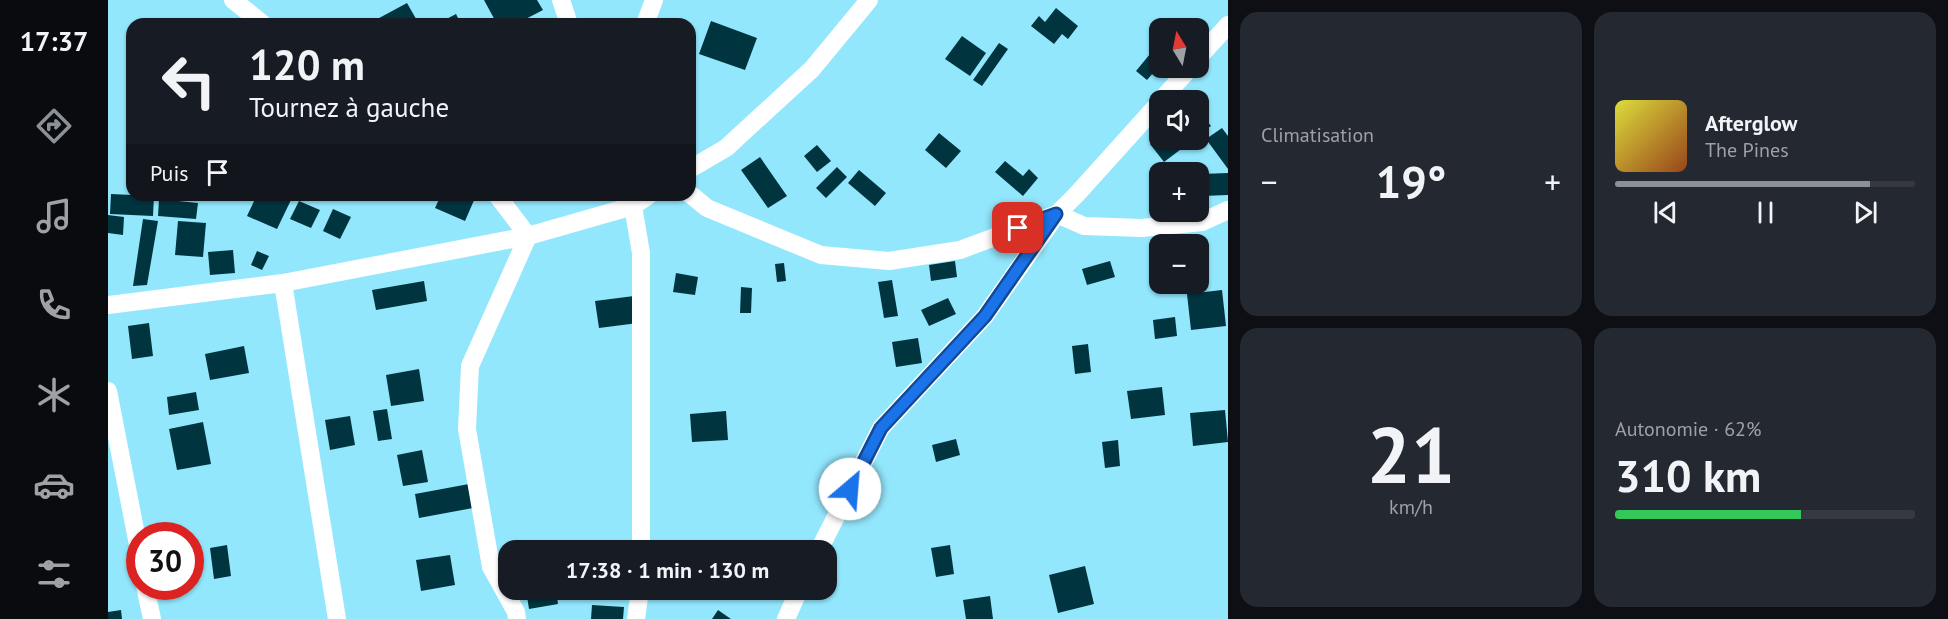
<!DOCTYPE html>
<html lang="fr">
<meta charset="utf-8">
<style>
body{margin:0;font-family:"PT Sans",sans-serif;background:#242831;color:#f1f3f6;height:100vh;display:flex;flex-direction:column;font-size:22px;white-space:nowrap}
*{box-sizing:border-box;margin:0}
p{font-size:20px;color:#9ea1a6}
.icon{flex:none;width:33px;height:33px;fill:none;stroke:currentColor;stroke-width:2;stroke-linecap:round;stroke-linejoin:round}
.map{position:relative;flex:1;overflow:hidden}
.sheet{display:flex;flex-direction:column;gap:12px;padding:12px;background:#0d0f14;width:720px}
.sheet>*{flex:none}
.banner{position:absolute;left:18px;top:18px;width:570px;height:183px;border-radius:18px;box-shadow:0 2px 4px #0004;background:#171b24;color:#f1f3f6;overflow:hidden}
.needle{width:39px;rotate:350deg}
.buttons{position:absolute;left:1041px;top:18px;display:grid;gap:12px}
.buttons a{display:grid;place-items:center;width:60px;height:60px;border-radius:12px;background:#171b24;box-shadow:0 2px 4px #0004;font-size:30px}
.speed{position:absolute;left:18px;top:522px;display:flex;gap:12px;font-size:30px;font-weight:700;text-align:center}
.speed>*{display:grid;place-content:center;width:78px;height:78px;border-radius:50%;background:#171b24;box-shadow:0 2px 4px #0004;line-height:1}
.speed .limit{border:9px solid #d22;background:#fff;color:#111}
.pin{position:absolute;display:grid;place-items:center;width:51px;height:51px;color:#fff;margin:-26px;border-radius:12px;box-shadow:0 3px 9px #0006}
.me{position:absolute;width:66px;margin:-33px;rotate:27deg;stroke-linejoin:round;filter:drop-shadow(0 0 4px #0008)}
.turn{display:flex;align-items:center;gap:21px;height:126px;padding:0 24px;font-size:27px}
.turn .icon{width:78px;height:78px;stroke-width:2.5}
.turn b{display:block;font-size:42px;line-height:51px}
.then{display:flex;align-items:center;height:57px;padding:0 24px;background:#0003;gap:12px;font-size:22px}
.big{font-size:45px;font-weight:700;line-height:1.1}
.sheet .widget{flex:1;display:flex;flex-direction:column;justify-content:center;gap:9px;min-width:0;padding:0 21px;border-radius:18px;background:#242831}
.sheet .dial{align-items:center;gap:0}
.dial b{font-size:78px;line-height:1}
.song{display:flex;align-items:center;gap:18px}
.cover{width:72px;height:72px;border-radius:9px;background:linear-gradient(135deg,hsl(60 70% 55%),hsl(20 70% 35%))}
.played{height:6px;border-radius:3px;background:linear-gradient(90deg,#8c9099 85%,#363941 85%)}
.keys{display:flex;justify-content:space-around;direction:ltr}
.heat{display:flex;justify-content:space-between;align-items:center;font-size:33px;direction:ltr}
.charge{height:9px;border-radius:4px;background:linear-gradient(90deg,#34c759 62%,#363941 0)}
.sheet .tiles{flex:1;display:grid;gap:12px;grid-template-columns:repeat(2,1fr)}
.trip{position:absolute;left:390px;top:540px;width:339px;height:60px;border-radius:18px;background:#171b24;box-shadow:0 2px 4px #0004;font-weight:700;line-height:60px;text-align:center}
main{display:flex;flex:1;min-height:0}
.tabs{display:flex;flex-direction:column;width:108px;justify-content:space-around;align-items:center;background:#090b0e;color:#9ea1a6}
.tabs .icon{width:42px;height:42px}
.tabs .active{color:#8c9099}
.tabs b{font-size:27px;color:#f1f3f6}
.map>svg:first-child{display:block}
.building{fill:#003540}
.lines{fill:none;stroke-linecap:round;stroke-linejoin:round}
.street{stroke:#fff;stroke-width:18}
.route-casing{stroke:#114b97;stroke-width:15}
.route{stroke:#1a73e8;stroke-width:10}
</style>
<main>
<nav class="tabs">
<b>17:37</b>
<svg class="icon active" aria-label="directions" viewBox="0 0 24 24"><path d="M12 3l9 9-9 9-9-9zM9 14v-3h6M13 9l2 2-2 2"/></svg>
<svg class="icon" aria-label="music" viewBox="0 0 24 24"><path d="M9 18V5l10-2v13"/><circle cx="6" cy="18" r="3"/><circle cx="16" cy="16" r="3"/></svg>
<svg class="icon" aria-label="phone" viewBox="0 0 24 24"><path d="M5 4h4l2 5-3 2q2 4 5 5l2-3 5 2v4C11 20 4 13 5 4z"/></svg>
<svg class="icon" aria-label="climate" viewBox="0 0 24 24"><path d="M12 3v18M4 7l16 10M4 17L20 7"/></svg>
<svg class="icon" aria-label="car" viewBox="0 0 24 24"><path d="M5 17H2v-5l4-1 3-4h7l3 4 3 1v5h-3M9 17h6M6 11h13"/><circle cx="7" cy="17" r="2"/><circle cx="17" cy="17" r="2"/></svg>
<svg class="icon" aria-label="filters" viewBox="0 0 24 24"><path d="M4 7h16M4 17h16"/><circle cx="9" cy="7" r="2"/><circle cx="15" cy="17" r="2"/></svg>
</nav>
<div class="map">
<svg width="1120" height="619" viewBox="0 0 1120 619">
<rect width="100%" height="100%" fill="#93e7fd"/>
<path class="building" d="M376,0H429L435,10L408,24H389Z
M299,3L311,24H260Z
M948,8L970,26L960,39L954,34L946,44L923,26L931,16L937,22Z
M348,14L353,24H329Z
M603,21L649,38L637,70L591,54Z
M854,36L878,53L862,76L837,59Z
M891,43L900,49L874,86L865,80Z
M1042,54L1052,61V65L1039,80L1028,71Z
M1090,110L1103,126L1090,135Z
M1114,128L1120,136V169L1098,139Z
M831,133L853,151L838,168L817,150Z
M1052,137V140H1085L1056,162L1042,144Z
M709,145L723,161L709,172L696,156Z
M652,157L679,196L660,208L633,170Z
M897,161L915,176L921,169L930,178L915,196L887,172Z
M729,167L739,177L718,198L708,188Z
M751,170L778,193L767,206L740,183Z
M1120,173V195L1094,196L1093,174Z
M3,194L46,196L45,216L2,214Z
M149,195H171L183,200L169,229L139,216Z
M333,195H359L367,198L357,221L327,208Z
M51,199L90,203L88,219L50,216Z
M191,201L212,210L203,228L182,219Z
M225,209L243,217L232,239L215,231Z
M0,215L16,217L15,235L0,233Z
M35,219L50,221L39,285L25,286Z
M70,221L98,223L95,257L67,255Z
M125,250L127,273L102,275L100,252Z
M149,251L161,256L154,270L143,265Z
M847,261L849,277L823,281L821,265Z
M1002,261L1007,277L979,285L974,269Z
M676,263L678,281L669,282L667,264Z
M568,273L590,277L587,295L565,292Z
M784,280L790,316L776,318L770,282Z
M316,281L319,301L268,310L264,290Z
M633,287L644,288L643,313H632Z
M1114,290L1118,326L1083,330L1079,294Z
M526,296L530,323L491,328L487,301Z
M840,298L848,314L821,326L813,310Z
M1067,317L1069,336L1047,339L1045,320Z
M41,323L45,356L24,359L20,326Z
M810,338L814,363L788,367L784,342Z
M980,344L983,372L967,374L964,346Z
M136,346L141,373L102,380L97,354Z
M311,369L316,401L283,406L278,375Z
M1054,387L1057,415L1023,419L1019,391Z
M88,392L91,410L61,415L59,397Z
M279,409L284,439L270,441L265,411Z
M1117,410L1120,442L1085,446L1082,413Z
M618,411L620,440L584,442L582,414Z
M242,416L247,445L222,450L217,420Z
M95,422L103,464L69,470L61,429Z
M848,439L852,455L828,462L824,445Z
M1010,440L1012,466L997,468L994,442Z
M314,450L320,482L295,486L289,455Z
M361,484L365,508L311,518L307,494Z
M119,545L123,576L106,579L102,548Z
M842,545L846,574L828,577L823,548Z
M342,555L347,585L313,591L308,560Z
M977,566L986,604L950,613L941,575Z
M418,590H448L450,604L421,609Z
M882,596L885,619H858L855,600Z
M484,605L516,607L515,619H483Z
M13,610L14,619H0V612Z
M610,610L623,619H604Z"/>
<g class="lines">
<path class="street" d="M125,0L155,24
M453,0L461,24
M537,24L546,0
M1090,58L1120,25
M1053,100L1082,68
M582,169L618,148L704,69L761,0
M582,194L599,208L713,255L781,261L852,250L949,214L969,194L1052,102
M389,195L420,236L362,366L359,429L383,567L408,612L409,619
M175,283L229,619
M0,305L175,283L420,236L525,206L521,195
M0,391L32,555
M533,550V253L525,206L541,195
M711,550L773,428L877,316L949,214L976,226L1034,228L1094,222L1120,210
M37,586L44,619
M528,619L532,590
M678,619L691,590"/>
</g>
<g class="lines">
<defs>
<path id="route" d="M742,489L773,428L877,316L948,214L910,228"/>
</defs>
<use href="#route" class="route-casing"/>
<use href="#route" class="route"/>
</g>
</svg>
<div class="buttons">
<a><svg class="needle" viewBox="-14 -14 28 28"><path d="M0-13l5 13h-10z" fill="#e53935"/><path d="M0 13l5-13h-10z" fill="#9ea1a6"/></svg></a>
<a><svg class="icon" aria-label="sound" viewBox="0 0 24 24"><path d="M4 9h4l5-4v14l-5-4H4zM17 9q2 3 0 6"/></svg></a>
<a>+</a>
<a>−</a>
</div>
<div class="speed"><div class="limit">30</div></div>
<div class="pin" style="left:910px;top:228px;background:#d93025"><svg class="icon" aria-label="arrive" viewBox="0 0 24 24"><path d="M6 21V4h12l-3 4 3 4H6"/></svg></div>
<svg class="me" style="left:742px;top:489px" viewBox="-20 -20 40 40"><circle r="19" fill="#fff"/><path d="M0-13L10 11 0 6-10 11z" fill="#1a73e8"/></svg>
<div class="trip">17:38 · 1 min · 130 m</div>
<div class="banner">
<div class="turn"><svg class="icon" aria-label="left" viewBox="0 0 24 24"><path d="M17 20v-9H6M10 6l-5 5 5 5"/></svg><div><b>120 m</b>Tournez à gauche</div></div>
<div class="then">Puis<svg class="icon" aria-label="arrive" viewBox="0 0 24 24"><path d="M6 21V4h12l-3 4 3 4H6"/></svg></div>
</div>
</div>
<section class="sheet">
<div class="tiles">
<div class="widget"><p>Climatisation</p>
<div class="heat"><a>−</a><b class="big">19°</b><a>+</a></div>
</div>
<div class="widget">
<div class="song"><i class="cover"></i><div><b>Afterglow</b><p>The Pines</p></div></div>
<div class="played"></div>
<div class="keys"><svg class="icon" aria-label="previous" viewBox="0 0 24 24"><path d="M18 5L8 12l10 7zM5 5v14"/></svg><svg class="icon" aria-label="pause" viewBox="0 0 24 24"><path d="M8 5v14M16 5v14"/></svg><svg class="icon" aria-label="next" viewBox="0 0 24 24"><path d="M6 5l10 7-10 7zM19 5v14"/></svg></div>
</div>
<div class="widget dial"><b>21</b><p>km/h</p></div>
<div class="widget"><p>Autonomie · 62%</p><b class="big">310 km</b><div class="charge"></div></div>
</div>
</section>
</main>
